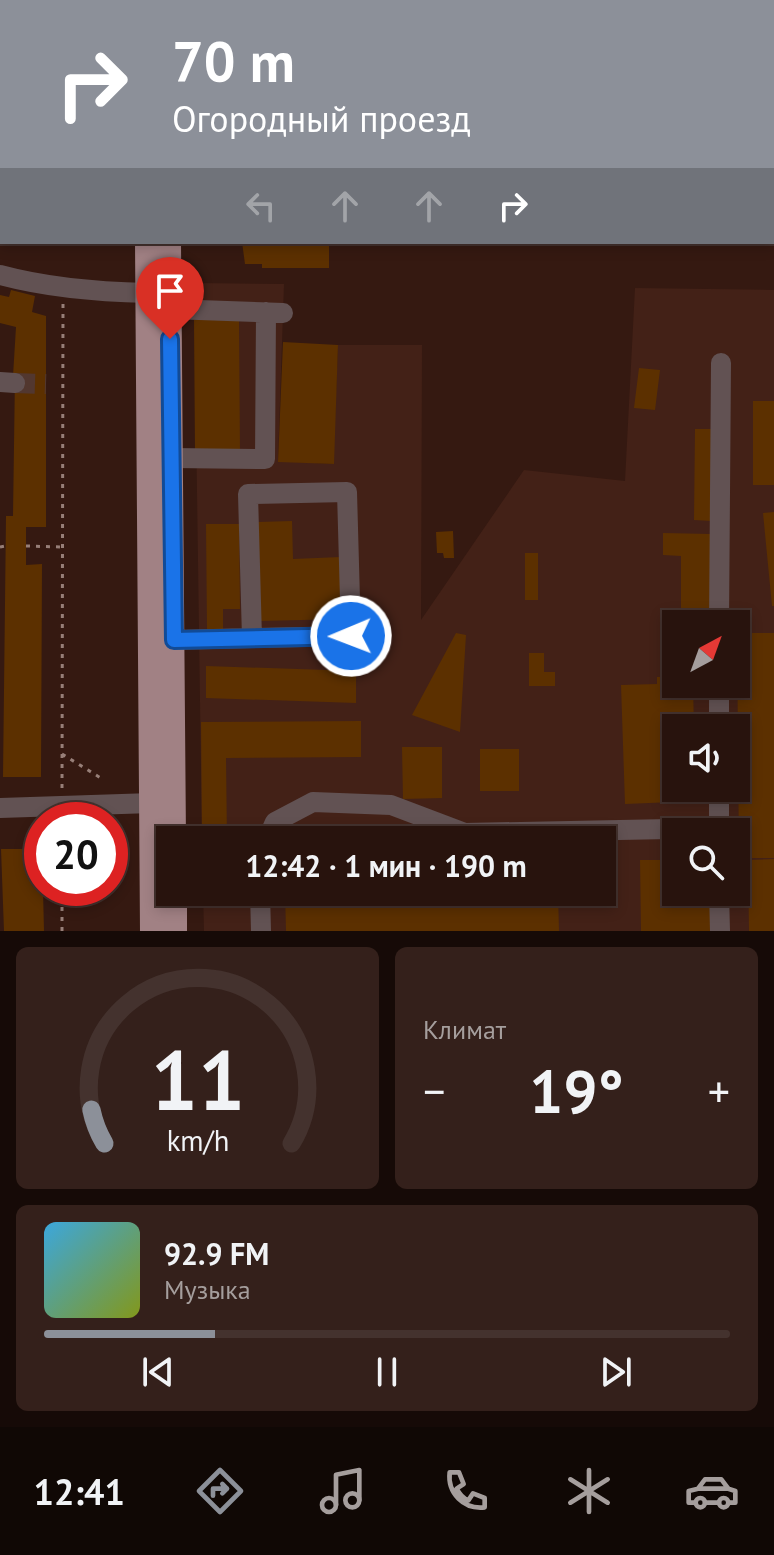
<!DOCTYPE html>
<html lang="ru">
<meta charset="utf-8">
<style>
body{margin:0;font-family:"PT Sans",sans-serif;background:#34201b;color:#f1f3f6;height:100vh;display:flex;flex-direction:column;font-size:30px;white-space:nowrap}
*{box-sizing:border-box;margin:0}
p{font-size:26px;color:#a59e9d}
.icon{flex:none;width:44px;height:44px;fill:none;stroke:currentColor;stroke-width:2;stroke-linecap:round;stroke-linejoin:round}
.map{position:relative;height:931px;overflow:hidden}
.details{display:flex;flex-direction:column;gap:16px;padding:16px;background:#160a07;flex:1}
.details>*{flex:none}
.banner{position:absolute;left:0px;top:0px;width:774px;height:244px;box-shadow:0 4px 12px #0003,0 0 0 2px #44322e;background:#8c9099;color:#fff;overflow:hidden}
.needle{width:52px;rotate:41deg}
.controls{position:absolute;left:662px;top:610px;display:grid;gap:16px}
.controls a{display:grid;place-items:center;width:88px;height:88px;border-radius:0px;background:#28130d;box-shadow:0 4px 12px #0003,0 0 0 2px #44322e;font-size:40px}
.speed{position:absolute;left:24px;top:802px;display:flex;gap:16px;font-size:40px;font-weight:700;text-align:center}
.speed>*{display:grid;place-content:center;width:104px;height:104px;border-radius:50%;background:#28130d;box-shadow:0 4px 12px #0003,0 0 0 2px #44322e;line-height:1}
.speed .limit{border:12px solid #d22;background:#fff;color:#111}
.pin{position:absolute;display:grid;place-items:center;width:68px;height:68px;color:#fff;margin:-82px -34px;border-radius:50% 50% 50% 0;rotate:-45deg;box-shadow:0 0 8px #0007}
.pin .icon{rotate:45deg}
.me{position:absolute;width:88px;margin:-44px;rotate:269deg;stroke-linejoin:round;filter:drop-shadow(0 0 6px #0008)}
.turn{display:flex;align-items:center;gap:28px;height:168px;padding:0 40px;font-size:36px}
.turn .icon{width:104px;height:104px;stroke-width:2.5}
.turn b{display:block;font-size:56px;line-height:68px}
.lanes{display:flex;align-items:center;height:76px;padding:0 40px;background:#0003;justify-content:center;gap:40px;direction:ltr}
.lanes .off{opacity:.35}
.big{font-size:60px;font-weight:800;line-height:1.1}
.details .tile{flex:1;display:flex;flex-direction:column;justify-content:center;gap:12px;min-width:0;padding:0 28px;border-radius:12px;background:#34201b}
.details .dial{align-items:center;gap:0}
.dial svg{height:208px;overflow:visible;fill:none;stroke:#44322e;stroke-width:7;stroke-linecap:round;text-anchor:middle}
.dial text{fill:#f1f3f6;stroke:none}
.song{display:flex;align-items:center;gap:24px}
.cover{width:96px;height:96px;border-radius:12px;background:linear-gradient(135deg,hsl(200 70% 55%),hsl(70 70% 35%))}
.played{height:8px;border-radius:4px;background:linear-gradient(90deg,#8c9099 25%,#44322e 25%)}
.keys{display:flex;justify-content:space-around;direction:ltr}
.heat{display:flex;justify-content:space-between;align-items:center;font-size:44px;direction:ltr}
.details .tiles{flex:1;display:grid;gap:16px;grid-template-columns:1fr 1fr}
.tile:last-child{grid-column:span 2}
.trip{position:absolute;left:156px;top:826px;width:460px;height:80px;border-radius:0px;background:#28130d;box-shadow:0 4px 12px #0003,0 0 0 2px #44322e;font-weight:800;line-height:80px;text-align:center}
.tabs{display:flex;height:128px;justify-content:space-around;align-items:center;background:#100805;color:#a59e9d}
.tabs .icon{width:56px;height:56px}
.tabs .active{color:#8c9099}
.tabs b{font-size:36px;color:#f1f3f6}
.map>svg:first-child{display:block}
.built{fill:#432117;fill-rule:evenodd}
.building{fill:#5c3000}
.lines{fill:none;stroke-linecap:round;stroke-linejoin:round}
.minor-tunnel{stroke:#52372f;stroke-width:20;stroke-dasharray:20 10;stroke-linecap:butt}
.path{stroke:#977f78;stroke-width:3;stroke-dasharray:4 6;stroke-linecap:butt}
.minor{stroke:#625253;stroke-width:20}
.major{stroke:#a18184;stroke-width:24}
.route-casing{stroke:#114b97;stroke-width:20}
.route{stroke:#1a73e8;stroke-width:14}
</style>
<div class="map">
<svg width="774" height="931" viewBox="0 0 774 931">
<rect width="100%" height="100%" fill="#351911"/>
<path class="built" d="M194,283L284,284L278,461L333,464L338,345H422L421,620L524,470L625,481L635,288L774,290V931H204L203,892H602V840H202ZM676,624H736V684H676ZM676,728H736V788H676ZM676,832H736V892H676Z"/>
<path class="building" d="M242,242H329V268H262V264H245Z
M11,290L35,296L32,312L46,316V527H26V565L42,564L41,777H3L6,516H13L15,375L13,376L16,327L0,323V295L9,297Z
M194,320H239L240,453L195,452Z
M283,342L338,345L334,464L278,462Z
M639,368L660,370L655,410L634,408Z
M753,401H774V485H753Z
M695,429H713L712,521L694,520Z
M774,512V606H772L763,513Z
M292,521L293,559L341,557L343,619L261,621L258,522Z
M206,524H239L240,609H223V629H207Z
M453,531L454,558H444L443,553H437L436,532Z
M663,533L711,534V624H681V556L663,555Z
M525,553H538V600H525Z
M456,633L466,635L460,732L412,715Z
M737,633H774V858H739Z
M529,653H544V672H555V686H529Z
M206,666L356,671V703L206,698Z
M666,669H676V684H693L694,728H676V788H697V801L625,804L621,685L657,684V677H667Z
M361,721V757L226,758L227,840H202L201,722Z
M402,747H442V798L403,799Z
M480,749H519V791H480Z
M1,849H42L44,931H4Z
M774,859V931H749L748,860Z
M640,860H676V892H710V931H641Z
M285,892H558L559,931H286Z"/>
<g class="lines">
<path class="minor-tunnel" d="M15,383L46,384"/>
<path class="path" d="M26,546L63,547
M0,547L5,546
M62,754L104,780
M62,788L63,304
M62,931V888"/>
<path class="minor" d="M0,275C48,288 97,292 147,293
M170,309L283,313
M0,382L15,383
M172,458L265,459L266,312
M347,492L351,636L252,638L248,494Z
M719,624L721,363
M174,640L252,638
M719,728V684
M0,808L152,803
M719,832V788
M267,840L275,822L313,802L391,805L465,833L719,828
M260,892L261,931
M719,892L720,931"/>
<path class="major" d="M145,0V2
M165,0V2
M147,242L152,931
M169,242L174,840
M175,892V931"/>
</g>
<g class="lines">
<defs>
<path id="route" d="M170,339L174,640L351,636"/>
</defs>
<use href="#route" class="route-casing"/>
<use href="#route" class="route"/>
</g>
</svg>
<div class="controls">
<a><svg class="needle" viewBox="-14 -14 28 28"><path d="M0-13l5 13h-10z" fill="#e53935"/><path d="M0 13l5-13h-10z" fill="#a59e9d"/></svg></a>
<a><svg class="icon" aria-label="sound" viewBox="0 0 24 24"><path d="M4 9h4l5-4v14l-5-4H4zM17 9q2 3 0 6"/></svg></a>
<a><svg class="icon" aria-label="search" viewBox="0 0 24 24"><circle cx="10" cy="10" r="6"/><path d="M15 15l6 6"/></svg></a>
</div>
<div class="speed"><div class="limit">20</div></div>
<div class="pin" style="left:170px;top:339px;background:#d93025"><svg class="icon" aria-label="arrive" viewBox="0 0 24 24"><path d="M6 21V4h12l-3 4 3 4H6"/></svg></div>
<svg class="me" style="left:351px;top:636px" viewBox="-20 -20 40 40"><circle r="17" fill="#1a73e8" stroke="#fff" stroke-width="3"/><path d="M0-11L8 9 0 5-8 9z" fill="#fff"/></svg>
<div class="trip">12:42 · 1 мин · 190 m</div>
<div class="banner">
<div class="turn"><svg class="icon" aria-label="right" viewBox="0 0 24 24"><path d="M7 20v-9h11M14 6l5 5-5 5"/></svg><div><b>70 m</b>Огородный проезд</div></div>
<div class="lanes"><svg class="icon off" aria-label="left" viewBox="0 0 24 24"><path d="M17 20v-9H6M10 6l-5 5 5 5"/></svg><svg class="icon off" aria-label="ahead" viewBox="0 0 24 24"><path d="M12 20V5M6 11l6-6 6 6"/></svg><svg class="icon off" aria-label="ahead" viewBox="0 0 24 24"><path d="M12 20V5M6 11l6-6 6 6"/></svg><svg class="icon" aria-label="right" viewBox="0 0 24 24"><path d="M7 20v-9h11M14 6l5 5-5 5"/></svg></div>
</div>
</div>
<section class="details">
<div class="tiles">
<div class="tile dial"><svg viewBox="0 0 100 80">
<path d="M14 69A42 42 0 1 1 86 69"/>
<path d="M14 69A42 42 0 0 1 9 56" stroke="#8c9099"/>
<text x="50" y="56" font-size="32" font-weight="700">11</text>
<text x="50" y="72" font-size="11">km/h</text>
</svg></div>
<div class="tile"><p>Климат</p>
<div class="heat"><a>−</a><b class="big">19°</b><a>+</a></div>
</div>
<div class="tile">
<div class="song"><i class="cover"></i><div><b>92.9 FM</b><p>Музыка</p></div></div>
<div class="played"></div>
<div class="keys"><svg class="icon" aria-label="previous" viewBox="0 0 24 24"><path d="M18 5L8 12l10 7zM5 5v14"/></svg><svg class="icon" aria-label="pause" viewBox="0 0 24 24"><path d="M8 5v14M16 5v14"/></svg><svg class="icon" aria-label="next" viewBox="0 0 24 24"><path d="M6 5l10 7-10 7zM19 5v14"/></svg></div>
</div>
</div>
</section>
<nav class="tabs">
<b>12:41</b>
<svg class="icon active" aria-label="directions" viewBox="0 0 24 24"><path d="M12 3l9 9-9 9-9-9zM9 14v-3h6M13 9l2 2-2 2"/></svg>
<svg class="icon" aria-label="music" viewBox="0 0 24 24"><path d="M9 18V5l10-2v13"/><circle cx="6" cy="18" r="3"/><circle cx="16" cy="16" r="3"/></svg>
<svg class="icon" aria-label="phone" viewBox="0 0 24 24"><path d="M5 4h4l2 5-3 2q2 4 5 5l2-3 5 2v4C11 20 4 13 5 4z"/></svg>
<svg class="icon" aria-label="climate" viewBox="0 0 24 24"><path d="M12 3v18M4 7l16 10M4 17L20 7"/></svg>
<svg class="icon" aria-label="car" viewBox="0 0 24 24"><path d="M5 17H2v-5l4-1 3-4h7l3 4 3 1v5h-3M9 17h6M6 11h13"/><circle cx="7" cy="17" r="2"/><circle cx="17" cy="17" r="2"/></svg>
</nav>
